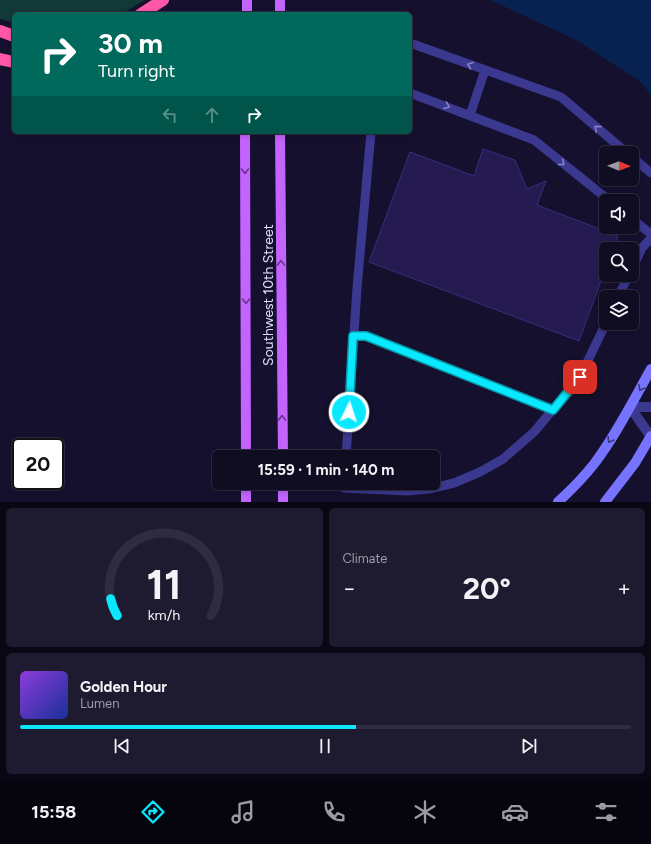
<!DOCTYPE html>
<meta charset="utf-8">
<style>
body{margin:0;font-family:Figtree,sans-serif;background:#1e1a2f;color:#f1f3f6;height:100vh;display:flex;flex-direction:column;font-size:15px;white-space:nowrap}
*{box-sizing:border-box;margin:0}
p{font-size:13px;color:#9c9ba5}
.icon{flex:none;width:22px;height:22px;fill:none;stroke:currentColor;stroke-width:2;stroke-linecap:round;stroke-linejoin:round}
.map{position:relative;height:502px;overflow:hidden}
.sheet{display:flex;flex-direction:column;gap:6px;padding:6px;background:#090713;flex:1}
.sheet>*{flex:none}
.banner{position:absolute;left:12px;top:12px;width:400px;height:122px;border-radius:6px;box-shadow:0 2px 6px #0003,0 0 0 1px #302c40;background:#00695c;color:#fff;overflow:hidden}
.needle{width:26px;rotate:91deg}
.buttons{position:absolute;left:599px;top:146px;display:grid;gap:8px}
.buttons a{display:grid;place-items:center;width:40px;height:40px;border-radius:6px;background:#100c22;box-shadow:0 2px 6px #0003,0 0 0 1px #302c40;font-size:20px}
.speed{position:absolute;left:12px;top:438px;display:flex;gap:8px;font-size:20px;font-weight:700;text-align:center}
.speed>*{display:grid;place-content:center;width:52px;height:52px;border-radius:50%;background:#100c22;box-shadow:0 2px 6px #0003,0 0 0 1px #302c40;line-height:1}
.speed .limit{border:2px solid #111;border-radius:6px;background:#fff;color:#111}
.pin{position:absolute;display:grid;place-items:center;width:34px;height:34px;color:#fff;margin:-17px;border-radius:8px;box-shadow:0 2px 6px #0006}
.me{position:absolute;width:44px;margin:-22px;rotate:4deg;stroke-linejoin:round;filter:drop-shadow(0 0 3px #0008)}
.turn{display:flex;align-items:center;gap:14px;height:84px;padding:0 20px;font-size:18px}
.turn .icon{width:52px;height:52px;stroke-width:2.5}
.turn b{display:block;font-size:28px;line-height:34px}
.lanes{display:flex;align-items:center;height:38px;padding:0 20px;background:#0003;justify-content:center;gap:20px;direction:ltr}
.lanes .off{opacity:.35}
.big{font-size:30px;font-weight:700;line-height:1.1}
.sheet .widget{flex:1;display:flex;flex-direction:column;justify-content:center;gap:6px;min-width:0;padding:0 14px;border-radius:6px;background:#1e1a2f}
.sheet .dial{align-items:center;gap:0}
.dial svg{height:104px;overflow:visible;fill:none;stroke:#302c40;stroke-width:7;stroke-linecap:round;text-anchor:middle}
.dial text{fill:#f1f3f6;stroke:none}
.song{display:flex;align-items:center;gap:12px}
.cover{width:48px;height:48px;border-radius:6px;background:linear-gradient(135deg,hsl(270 70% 55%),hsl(230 70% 35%))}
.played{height:4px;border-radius:2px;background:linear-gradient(90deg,#09e8ff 55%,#302c40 55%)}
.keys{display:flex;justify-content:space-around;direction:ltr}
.heat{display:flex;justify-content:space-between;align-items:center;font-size:22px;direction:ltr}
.sheet .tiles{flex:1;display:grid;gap:6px;grid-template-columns:1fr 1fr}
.widget:last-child{grid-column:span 2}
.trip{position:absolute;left:212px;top:450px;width:228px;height:40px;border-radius:6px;background:#100c22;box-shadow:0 2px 6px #0003,0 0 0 1px #302c40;font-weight:700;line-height:40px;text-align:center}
.tab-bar{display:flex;height:64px;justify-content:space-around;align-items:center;background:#06050e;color:#9c9ba5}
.tab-bar .icon{width:28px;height:28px}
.tab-bar .current{color:#09e8ff}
.tab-bar b{font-size:18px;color:#f1f3f6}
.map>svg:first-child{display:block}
.green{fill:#123937}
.water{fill:#072250}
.building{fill:#251b51;stroke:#3b2b7e}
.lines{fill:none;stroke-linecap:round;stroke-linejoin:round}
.lane{stroke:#3b3890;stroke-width:9}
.street{stroke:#3b3890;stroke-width:10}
.secondary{stroke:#7674ff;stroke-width:10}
.primary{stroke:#c464ff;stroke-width:10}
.highway{stroke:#ff58a9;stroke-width:12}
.oneway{stroke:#8682c2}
.oneway2{stroke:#64368c}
.oneway3{stroke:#3c3882}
.route-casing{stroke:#0697a6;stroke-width:10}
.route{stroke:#09e8ff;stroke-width:7}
.labels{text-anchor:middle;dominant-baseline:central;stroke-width:4;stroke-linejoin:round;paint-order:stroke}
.street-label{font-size:14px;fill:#e1ddff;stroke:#15102e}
</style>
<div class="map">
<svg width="651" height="502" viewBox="0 0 651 502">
<rect width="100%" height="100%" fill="#15102e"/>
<path class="green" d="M0,0H145L121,14H14V23L0,19Z"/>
<path class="water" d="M490,0H651V95L641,82L576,40Z"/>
<path class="building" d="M483,149L515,160L527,189L546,181L537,205L618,236L613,249H606V267L579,341L369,262L410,152L474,176Z"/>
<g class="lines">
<path class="lane" d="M410,43L561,97L627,153
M410,93L534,140L610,201
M470,115L485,70
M632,157L651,173
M632,219L651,234
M632,269L642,248L651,238
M618,297L629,275
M353,336H366L553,410
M346,457L357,288L371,132
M344,483V488L407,491L429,489L454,483L480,472L503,459L534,432L580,377L606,323"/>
<path class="street" d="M630,407L651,437
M630,407H651"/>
<path class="secondary" d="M558,502C571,490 583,478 594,464C616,435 633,401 651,369
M605,502L635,463L651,436"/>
<path class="primary" d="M247,0V14
M280,0V14
M245,132L246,457
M280,132L283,457
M283,483V502
M246,502V483"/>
<path class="highway" d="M141,14L163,0
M0,31L14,36
M0,59L14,62"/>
</g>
<defs><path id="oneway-chevron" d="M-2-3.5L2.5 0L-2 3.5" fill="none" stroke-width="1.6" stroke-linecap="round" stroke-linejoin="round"/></defs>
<g class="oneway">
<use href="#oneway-chevron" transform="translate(470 65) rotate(-160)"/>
<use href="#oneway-chevron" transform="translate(447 106) rotate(21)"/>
<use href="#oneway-chevron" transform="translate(597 128) rotate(-140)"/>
<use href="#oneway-chevron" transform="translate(562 163) rotate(39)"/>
</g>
<g class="oneway2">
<use href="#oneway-chevron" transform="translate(245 171) rotate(90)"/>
<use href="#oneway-chevron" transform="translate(281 263) rotate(-90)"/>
<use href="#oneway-chevron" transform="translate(246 301) rotate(90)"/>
<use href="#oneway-chevron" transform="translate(282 418) rotate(-90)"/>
</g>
<g class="oneway3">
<use href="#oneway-chevron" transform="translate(641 388) rotate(119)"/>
<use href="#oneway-chevron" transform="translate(610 440) rotate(121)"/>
</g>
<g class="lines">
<defs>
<path id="route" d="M349,412L353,336H366L553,410L580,377"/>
</defs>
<use href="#route" class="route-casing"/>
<use href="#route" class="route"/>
</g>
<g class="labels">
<g class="street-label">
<text transform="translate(268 295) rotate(-90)">Southwest 10th Street</text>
</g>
</g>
</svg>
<div class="buttons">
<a><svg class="needle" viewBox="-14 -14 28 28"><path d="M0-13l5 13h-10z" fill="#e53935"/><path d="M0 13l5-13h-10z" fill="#9c9ba5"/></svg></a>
<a><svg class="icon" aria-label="sound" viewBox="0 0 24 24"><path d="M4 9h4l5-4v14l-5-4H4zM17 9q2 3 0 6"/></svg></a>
<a><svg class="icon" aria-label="search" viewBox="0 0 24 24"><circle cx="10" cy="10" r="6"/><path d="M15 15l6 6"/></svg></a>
<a><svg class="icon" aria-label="layers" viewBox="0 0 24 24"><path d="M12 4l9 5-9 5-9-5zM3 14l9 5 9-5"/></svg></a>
</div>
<div class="speed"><div class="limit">20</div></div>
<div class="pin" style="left:580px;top:377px;background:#d93025"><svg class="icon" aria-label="arrive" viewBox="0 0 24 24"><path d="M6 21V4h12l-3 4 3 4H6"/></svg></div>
<svg class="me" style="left:349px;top:412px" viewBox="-20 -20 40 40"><circle r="17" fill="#09e8ff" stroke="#fff" stroke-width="3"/><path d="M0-11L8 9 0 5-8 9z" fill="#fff"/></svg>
<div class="trip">15:59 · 1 min · 140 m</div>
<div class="banner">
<div class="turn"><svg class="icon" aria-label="right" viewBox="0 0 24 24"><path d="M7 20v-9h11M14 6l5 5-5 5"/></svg><div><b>30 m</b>Turn right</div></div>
<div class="lanes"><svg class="icon off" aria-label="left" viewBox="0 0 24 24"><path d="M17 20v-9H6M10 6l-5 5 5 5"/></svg><svg class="icon off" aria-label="ahead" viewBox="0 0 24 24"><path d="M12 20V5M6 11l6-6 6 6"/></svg><svg class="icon" aria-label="right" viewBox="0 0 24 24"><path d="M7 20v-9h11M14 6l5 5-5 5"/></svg></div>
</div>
</div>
<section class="sheet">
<div class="tiles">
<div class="widget dial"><svg viewBox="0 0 100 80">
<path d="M14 69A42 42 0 1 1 86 69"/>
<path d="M14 69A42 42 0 0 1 9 56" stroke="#09e8ff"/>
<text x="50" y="56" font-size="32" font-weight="700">11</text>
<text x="50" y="72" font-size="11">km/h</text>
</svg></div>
<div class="widget"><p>Climate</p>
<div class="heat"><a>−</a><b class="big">20°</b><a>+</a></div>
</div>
<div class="widget">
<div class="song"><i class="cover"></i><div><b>Golden Hour</b><p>Lumen</p></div></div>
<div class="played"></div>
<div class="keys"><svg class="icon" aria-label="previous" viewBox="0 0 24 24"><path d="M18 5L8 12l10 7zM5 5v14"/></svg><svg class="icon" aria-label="pause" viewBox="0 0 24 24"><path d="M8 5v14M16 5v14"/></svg><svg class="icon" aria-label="next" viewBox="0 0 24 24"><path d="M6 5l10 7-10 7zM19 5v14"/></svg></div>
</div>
</div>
</section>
<nav class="tab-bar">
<b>15:58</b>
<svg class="icon current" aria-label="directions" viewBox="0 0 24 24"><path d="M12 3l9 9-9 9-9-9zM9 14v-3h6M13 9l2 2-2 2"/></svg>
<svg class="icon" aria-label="music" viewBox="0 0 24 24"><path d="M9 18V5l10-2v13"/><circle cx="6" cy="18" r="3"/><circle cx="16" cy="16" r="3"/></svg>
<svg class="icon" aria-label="phone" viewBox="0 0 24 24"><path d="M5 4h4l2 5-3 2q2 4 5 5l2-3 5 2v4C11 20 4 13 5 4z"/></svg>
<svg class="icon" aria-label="climate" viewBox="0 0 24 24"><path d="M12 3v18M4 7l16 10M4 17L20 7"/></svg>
<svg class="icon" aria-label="car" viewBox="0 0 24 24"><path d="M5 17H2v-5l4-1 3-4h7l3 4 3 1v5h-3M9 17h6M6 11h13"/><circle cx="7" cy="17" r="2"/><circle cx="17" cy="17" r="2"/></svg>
<svg class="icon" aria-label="filters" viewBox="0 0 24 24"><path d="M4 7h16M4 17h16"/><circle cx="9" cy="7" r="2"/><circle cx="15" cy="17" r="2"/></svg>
</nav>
